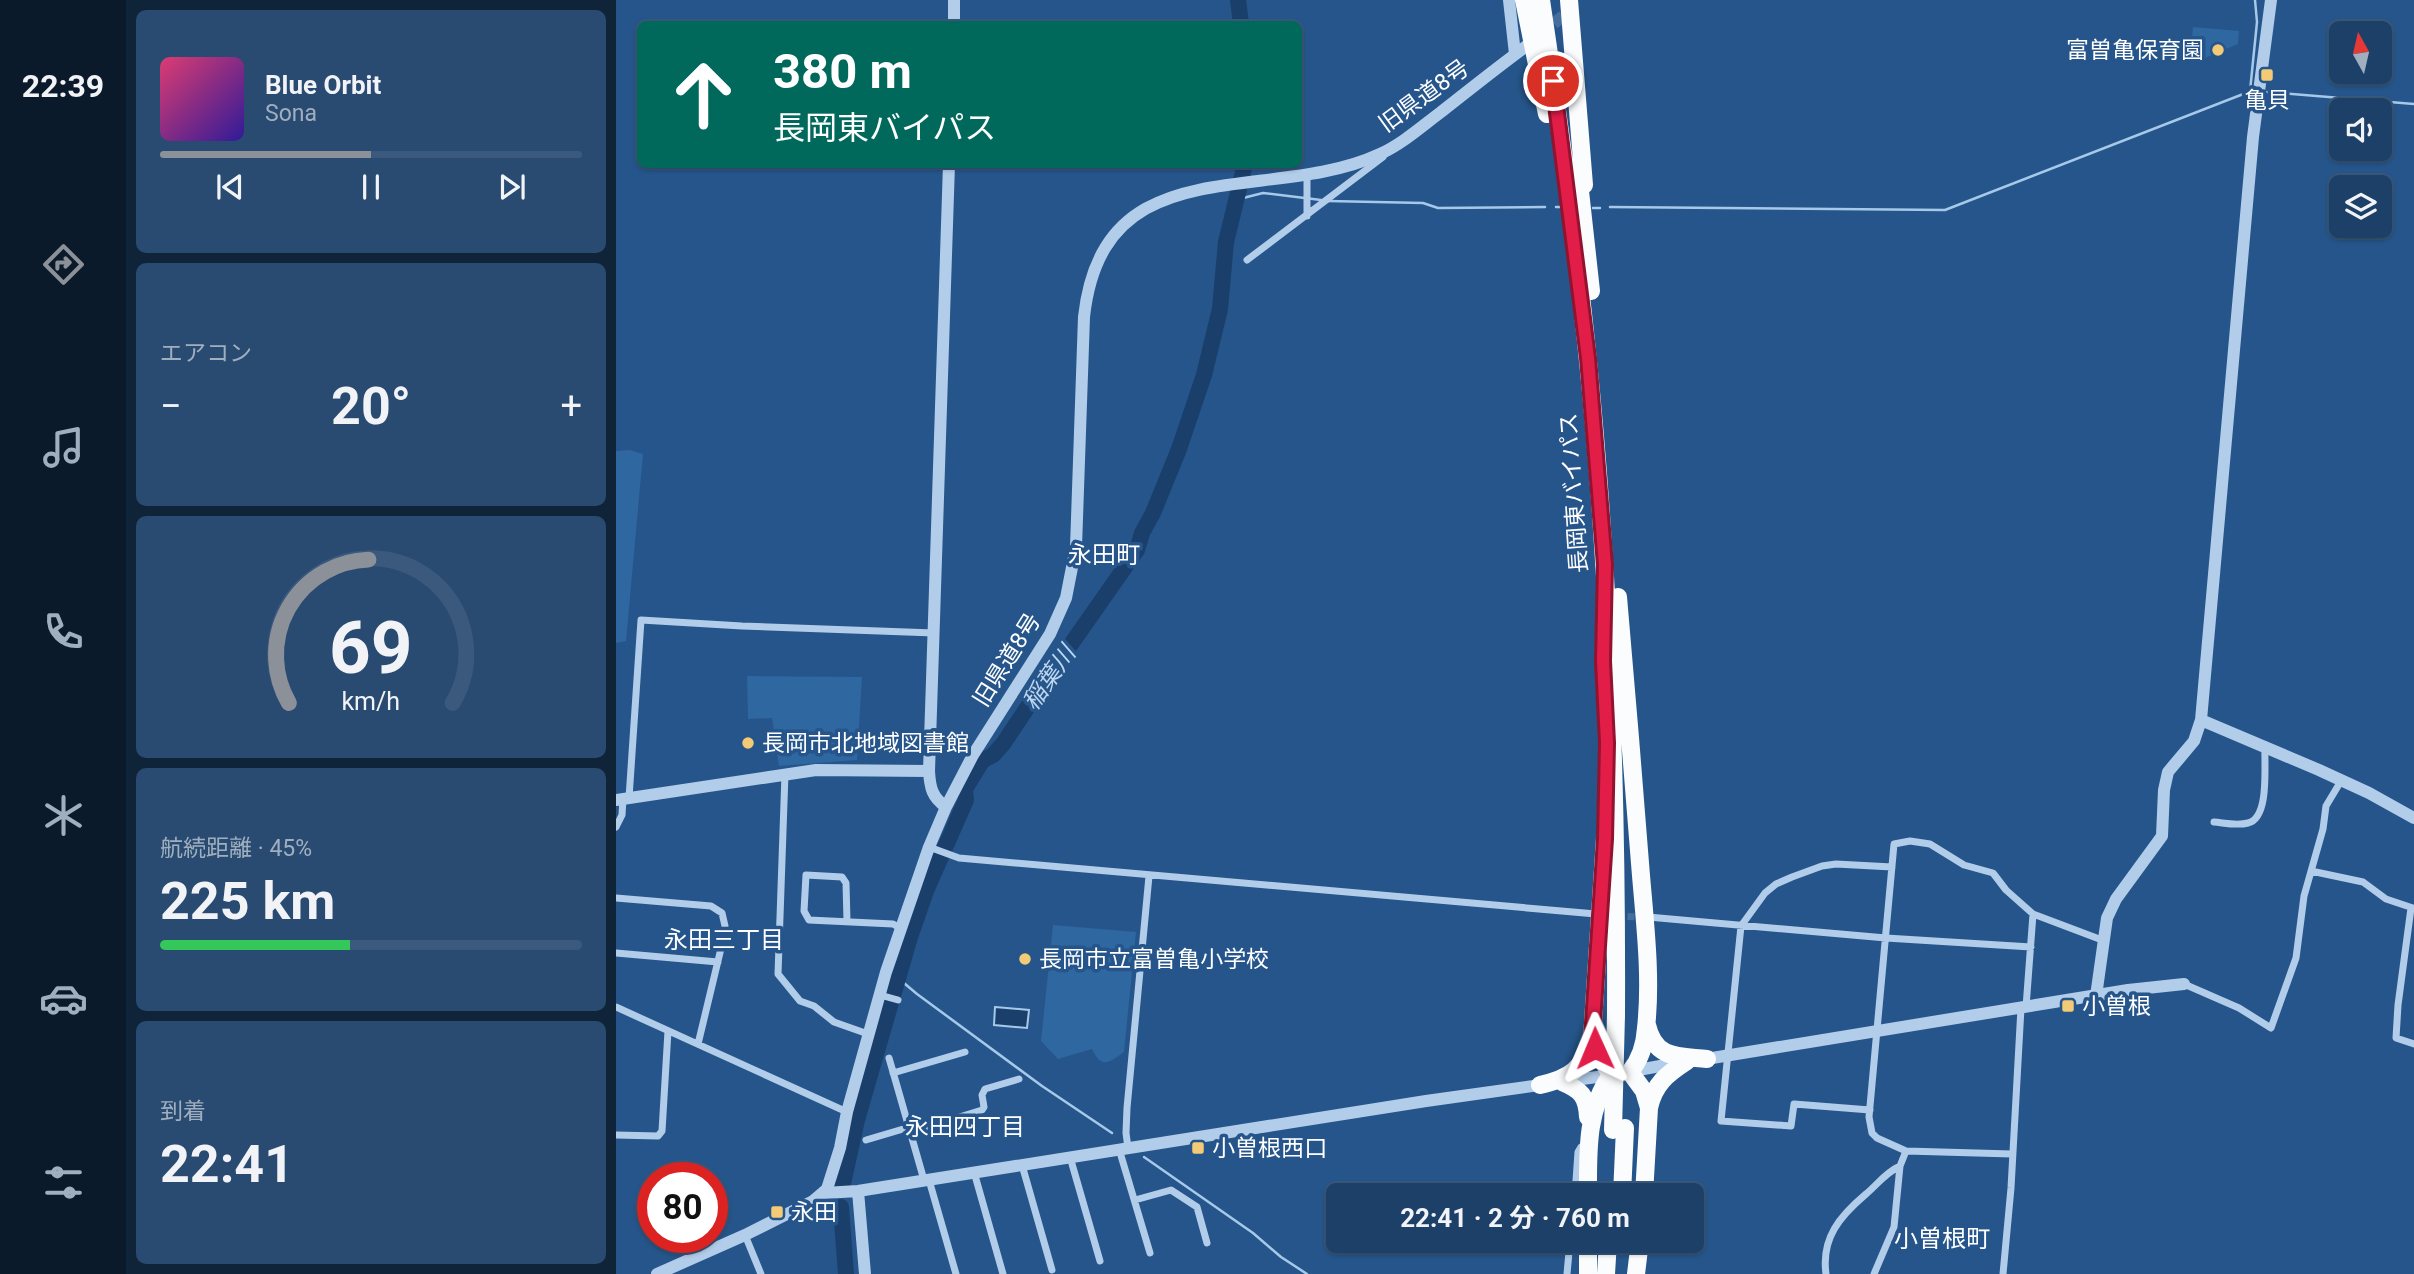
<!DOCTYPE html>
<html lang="ja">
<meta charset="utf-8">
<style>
body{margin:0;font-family:Roboto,"Noto Sans JP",sans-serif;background:#294b71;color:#f1f3f6;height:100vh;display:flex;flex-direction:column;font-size:26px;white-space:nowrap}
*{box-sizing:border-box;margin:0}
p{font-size:23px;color:#a0afc0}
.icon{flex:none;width:38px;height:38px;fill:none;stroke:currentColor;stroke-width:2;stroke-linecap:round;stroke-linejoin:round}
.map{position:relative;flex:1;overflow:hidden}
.details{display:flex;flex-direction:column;gap:10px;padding:10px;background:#0f2339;width:490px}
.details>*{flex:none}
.banner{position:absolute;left:21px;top:21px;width:665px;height:147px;border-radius:10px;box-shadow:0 2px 5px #0004,0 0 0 2px #3a597c;background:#00695c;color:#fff;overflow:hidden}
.needle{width:46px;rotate:352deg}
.buttons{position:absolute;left:1713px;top:21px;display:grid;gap:14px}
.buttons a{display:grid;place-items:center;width:63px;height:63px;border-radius:10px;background:#1c4068;box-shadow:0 2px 5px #0004,0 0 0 2px #3a597c;font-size:35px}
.speed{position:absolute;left:21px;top:1162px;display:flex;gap:14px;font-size:35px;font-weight:700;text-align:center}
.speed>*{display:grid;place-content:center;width:91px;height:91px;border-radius:50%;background:#1c4068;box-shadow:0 2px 5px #0004,0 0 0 2px #3a597c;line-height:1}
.speed .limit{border:10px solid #d22;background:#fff;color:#111}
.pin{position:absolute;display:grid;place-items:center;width:60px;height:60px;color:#fff;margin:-30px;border:4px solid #fff;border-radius:50%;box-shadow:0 2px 7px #0007}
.me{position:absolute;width:77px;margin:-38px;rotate:359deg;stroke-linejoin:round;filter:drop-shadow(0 0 5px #0008)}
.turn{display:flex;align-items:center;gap:24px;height:147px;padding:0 21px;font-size:32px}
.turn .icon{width:91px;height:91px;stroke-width:2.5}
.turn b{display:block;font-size:49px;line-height:60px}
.big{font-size:52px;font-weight:700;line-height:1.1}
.details .card{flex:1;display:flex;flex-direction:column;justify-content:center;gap:10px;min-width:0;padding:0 24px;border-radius:10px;background:#294b71}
.details .dial{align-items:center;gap:0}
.dial svg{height:182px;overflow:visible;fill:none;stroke:#3a597c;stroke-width:7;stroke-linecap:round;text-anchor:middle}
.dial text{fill:#f1f3f6;stroke:none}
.song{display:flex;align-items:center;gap:21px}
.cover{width:84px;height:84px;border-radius:10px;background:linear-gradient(135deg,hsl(340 70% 55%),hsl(250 70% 35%))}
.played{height:7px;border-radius:4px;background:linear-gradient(90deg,#8c9099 50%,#3a597c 50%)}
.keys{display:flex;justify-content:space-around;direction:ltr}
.heat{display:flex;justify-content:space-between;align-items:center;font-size:38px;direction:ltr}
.charge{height:10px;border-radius:5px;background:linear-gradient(90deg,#34c759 45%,#3a597c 0)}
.trip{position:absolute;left:710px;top:1183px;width:378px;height:70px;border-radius:10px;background:#1c4068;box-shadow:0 2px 5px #0004,0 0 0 2px #3a597c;font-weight:700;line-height:70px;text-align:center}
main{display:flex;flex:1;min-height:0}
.tabs{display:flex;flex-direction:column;width:126px;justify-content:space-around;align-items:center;background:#0b1a2a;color:#a0afc0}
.tabs .icon{width:49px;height:49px}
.tabs .on{color:#8c9099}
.tabs b{font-size:32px;color:#f1f3f6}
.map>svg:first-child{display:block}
.green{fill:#2f67a1}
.water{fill:#1a3f6a;stroke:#a6c9ea;stroke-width:2}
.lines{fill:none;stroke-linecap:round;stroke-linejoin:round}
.stream{stroke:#a6c9ea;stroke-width:2.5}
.river{stroke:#1a3f6a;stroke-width:16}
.minor-tunnel{stroke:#466e9c;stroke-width:7;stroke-dasharray:7 3.5;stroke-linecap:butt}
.tertiary-tunnel{stroke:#466e9c;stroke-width:12;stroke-dasharray:12 6;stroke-linecap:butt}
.minor{stroke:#b2cdea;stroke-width:7}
.tertiary{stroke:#b2cdea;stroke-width:12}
.trunk{stroke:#fafcfe;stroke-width:18}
.trunk-bridge{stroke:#fafcfe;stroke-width:18}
.route-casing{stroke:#92132f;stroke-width:18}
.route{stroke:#e11d48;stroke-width:12}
.poi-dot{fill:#f3ca76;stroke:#25558a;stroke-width:2.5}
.labels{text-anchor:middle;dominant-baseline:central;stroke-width:7;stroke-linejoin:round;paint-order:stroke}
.poi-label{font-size:23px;fill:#fff;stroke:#25558a;text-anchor:start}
.street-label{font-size:23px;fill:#fff;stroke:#25558a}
.neighbourhood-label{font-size:24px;fill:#fff;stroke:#25558a}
.water-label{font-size:24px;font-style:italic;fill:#bed7f1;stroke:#25558a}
</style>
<main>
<nav class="tabs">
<b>22:39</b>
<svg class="icon on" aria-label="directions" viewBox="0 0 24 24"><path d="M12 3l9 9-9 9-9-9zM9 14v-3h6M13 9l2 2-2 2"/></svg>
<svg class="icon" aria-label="music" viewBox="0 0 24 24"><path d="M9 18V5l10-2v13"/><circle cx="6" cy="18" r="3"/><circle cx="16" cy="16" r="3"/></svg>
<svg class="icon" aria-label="phone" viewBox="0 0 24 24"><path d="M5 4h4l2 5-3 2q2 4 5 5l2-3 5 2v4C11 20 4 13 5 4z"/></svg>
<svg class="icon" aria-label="climate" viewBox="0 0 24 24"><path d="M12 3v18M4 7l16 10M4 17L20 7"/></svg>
<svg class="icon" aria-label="car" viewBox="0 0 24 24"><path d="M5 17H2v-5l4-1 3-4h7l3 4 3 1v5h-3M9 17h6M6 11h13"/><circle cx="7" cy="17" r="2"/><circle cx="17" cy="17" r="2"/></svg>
<svg class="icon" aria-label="filters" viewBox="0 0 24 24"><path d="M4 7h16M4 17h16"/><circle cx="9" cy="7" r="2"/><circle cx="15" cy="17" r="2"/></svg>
</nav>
<section class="details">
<div class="card">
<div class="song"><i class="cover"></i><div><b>Blue Orbit</b><p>Sona</p></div></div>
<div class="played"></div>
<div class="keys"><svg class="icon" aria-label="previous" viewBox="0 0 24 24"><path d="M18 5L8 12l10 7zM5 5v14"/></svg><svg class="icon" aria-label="pause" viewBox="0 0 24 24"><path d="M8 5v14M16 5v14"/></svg><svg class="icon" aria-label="next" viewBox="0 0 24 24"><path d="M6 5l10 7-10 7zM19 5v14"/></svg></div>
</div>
<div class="card"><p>エアコン</p>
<div class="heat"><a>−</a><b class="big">20°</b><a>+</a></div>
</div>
<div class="card dial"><svg viewBox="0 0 100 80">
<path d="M14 69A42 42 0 1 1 86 69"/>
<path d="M14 69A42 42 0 0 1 49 6" stroke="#8c9099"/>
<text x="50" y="56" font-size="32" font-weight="700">69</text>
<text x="50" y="72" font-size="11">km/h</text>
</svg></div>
<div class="card"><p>航続距離 · 45%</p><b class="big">225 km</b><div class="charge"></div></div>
<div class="card"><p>到着</p><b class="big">22:41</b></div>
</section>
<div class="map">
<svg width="1798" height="1274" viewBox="0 0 1798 1274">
<rect width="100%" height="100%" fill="#25558a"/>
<path class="green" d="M1577,27L1623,31L1622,44L1584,60L1585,49L1575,47Z
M14,450L27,454L10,641L0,643V451Z
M131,676L246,677L241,760L163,766L156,718L132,719Z
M437,925L520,932L508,1052C493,1063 485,1069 476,1049L442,1059L425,1041Z"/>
<path class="water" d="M379,1007L413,1010L411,1028L378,1025Z"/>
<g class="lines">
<path class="stream" d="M1634,91L1641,22L1639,0
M1651,92L1798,104
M619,200L647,193L705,200
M712,201L807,203L822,208L929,207
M940,207H944
M994,207L1329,210L1635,91
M977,208H984
M282,978L301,994L426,1086L496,1133
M528,1157L637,1233L665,1257L691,1274"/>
<path class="river" d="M622,0L625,24
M226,1188L241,1120L294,937L310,891L350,800L349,789L366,761L377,755L387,744L423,690L521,550L526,533L537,513L563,449L588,375L604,309L610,242L629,164
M225,1207L230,1274"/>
<path class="minor-tunnel" d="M1001,916L1028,917"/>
<path class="tertiary-tunnel" d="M924,35L959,6"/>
<path class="minor" d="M691,216V174
M631,260L767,157
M169,774L162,974L184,1001L198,1006L218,1022L252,1034
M13,798L25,620L126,626L318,633
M1598,822C1609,823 1621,826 1632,823C1654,818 1648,765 1649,746
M0,827L6,815L7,799
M313,847L343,858L980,914
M1695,871L1747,882L1770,899L1797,908
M0,898L95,906L106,913L109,926L108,936L82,1044
M1795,908L1782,1005L1780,1038L1798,1044
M1032,917L1270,938L1415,947
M231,921L230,883L226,877L190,875L188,911L193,920L277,924L284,928
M0,953L102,962
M1568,984L1623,1008L1655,1028L1680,958L1688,896L1707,829L1710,806L1725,781
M264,995L282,1000
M0,1007L231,1112
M1410,1007L1417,914
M273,1058L308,1180
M277,1073L349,1052
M1254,1110L1178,1104L1175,1126L1105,1121L1125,926L1149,893L1160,884L1176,877L1206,866L1220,864L1276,867
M295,1132L366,1110L368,1107L366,1095L369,1089L403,1079
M0,1135L42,1136L46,1131L52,1031
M250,1140L294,1127
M512,1148L510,1133L511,1108L533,876
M503,1149L534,1253
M1396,1154L1290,1151L1261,1138L1256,1133L1253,1117L1278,844L1294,841L1314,844L1348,865L1377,873L1390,890L1417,914L1486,940
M454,1157L484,1261
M406,1165L436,1270
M358,1172L387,1274
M313,1180L340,1274
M959,1195L962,1152L965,1147L971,1146
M519,1200L555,1190L581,1207L591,1243
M129,1235L145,1274
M951,1274L954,1241
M1210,1274C1205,1238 1224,1216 1250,1194C1262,1184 1269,1173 1284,1166
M1258,1274L1278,1227L1284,1166L1290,1151
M1387,1274L1395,1188L1405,1008"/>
<path class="tertiary" d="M893,0L899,54
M338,24V0
M1585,720L1703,770L1753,793L1798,818
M0,800L200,770L313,771
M330,807C316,797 314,788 313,771L333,164
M1480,996L1491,918L1500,899L1546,836L1548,790L1552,772L1578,741L1585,720L1637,137L1655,0
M1084,1060L1512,990L1568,984
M242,1191L249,1274
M208,1193L242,1191L810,1101L995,1075L1066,1062
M41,1274L129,1235L197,1201L211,1189L224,1148L231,1112L270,972L313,847L330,807L357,755L434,634L450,598L460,547L468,317C487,144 653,206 764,154C786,144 805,127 825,112C854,89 883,66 913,44"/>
<path class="trunk" d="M908,0L931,114
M925,0C943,120 960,241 972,361C994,579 1001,797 1000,1015
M953,0L968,185
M962,173L975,291
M1002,597C1010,686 1017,774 1024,863C1028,916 1036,974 1030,1028C1029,1043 1024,1060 1014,1072L1028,1091L1033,1108L1028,1195
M1031,1025C1039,1060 1063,1056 1091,1059
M946,1082C965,1090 971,1096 972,1117
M924,1085C955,1078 967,1069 976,1038
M1033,1108C1038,1084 1051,1074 1071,1061
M972,1195C972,1153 970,1110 995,1075L979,1048L976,1038L989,838
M1006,1195L1009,1128
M972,1241V1274
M990,1274L992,1241
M1020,1274L1024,1241"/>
<path class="trunk-bridge" d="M997,1130L1000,1015"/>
</g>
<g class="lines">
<defs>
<path id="route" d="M937,81L972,358L989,565L987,661L991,743L989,839L976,1038L979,1048"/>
</defs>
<use href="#route" class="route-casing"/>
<use href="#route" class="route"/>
</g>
<g class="poi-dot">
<circle cx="1602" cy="50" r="7"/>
<rect x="1644" y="68" width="14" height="14" rx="3.5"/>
<circle cx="132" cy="743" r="7"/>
<circle cx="409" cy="959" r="7"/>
<rect x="1445" y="999" width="14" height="14" rx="3.5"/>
<rect x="575" y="1141" width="14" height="14" rx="3.5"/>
<rect x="154" y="1205" width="14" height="14" rx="3.5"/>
</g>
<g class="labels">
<g class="poi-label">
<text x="1588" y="50" text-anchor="end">富曽亀保育園</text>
<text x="1651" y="100" text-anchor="middle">亀貝</text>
<text x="146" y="743">長岡市北地域図書館</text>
<text x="423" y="959">長岡市立富曽亀小学校</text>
<text x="1466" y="1006">小曽根</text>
<text x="596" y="1148">小曽根西口</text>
<text x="175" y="1212">永田</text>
</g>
<g class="street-label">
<text transform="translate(808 96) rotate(-36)">旧県道8号</text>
<text transform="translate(958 493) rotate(-94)">長岡東バイパス</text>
<text transform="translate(391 660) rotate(-58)">旧県道8号</text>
</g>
<g class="neighbourhood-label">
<text x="488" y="555">永田町</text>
<text x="108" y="940">永田三丁目</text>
<text x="349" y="1127">永田四丁目</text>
<text x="1326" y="1239">小曽根町</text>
</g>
<g class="water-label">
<text transform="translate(433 678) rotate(-55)">稲葉川</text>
</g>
</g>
</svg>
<div class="buttons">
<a><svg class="needle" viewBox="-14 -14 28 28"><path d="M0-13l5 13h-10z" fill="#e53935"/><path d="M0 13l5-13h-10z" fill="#a0afc0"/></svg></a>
<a><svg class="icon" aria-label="sound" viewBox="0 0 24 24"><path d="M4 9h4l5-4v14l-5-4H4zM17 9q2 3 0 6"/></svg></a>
<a><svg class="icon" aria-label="layers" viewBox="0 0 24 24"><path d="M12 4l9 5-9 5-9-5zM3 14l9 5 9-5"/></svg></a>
</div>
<div class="speed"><div class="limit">80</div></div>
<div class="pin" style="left:937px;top:81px;background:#d93025"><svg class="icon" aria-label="arrive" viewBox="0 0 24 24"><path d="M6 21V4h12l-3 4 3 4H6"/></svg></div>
<svg class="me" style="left:979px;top:1048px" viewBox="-20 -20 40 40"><path d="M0-17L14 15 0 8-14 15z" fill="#e11d48" stroke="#fff" stroke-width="4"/></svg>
<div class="trip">22:41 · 2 分 · 760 m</div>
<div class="banner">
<div class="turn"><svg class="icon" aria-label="ahead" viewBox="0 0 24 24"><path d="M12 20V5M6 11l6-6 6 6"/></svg><div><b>380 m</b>長岡東バイパス</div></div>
</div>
</div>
</main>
